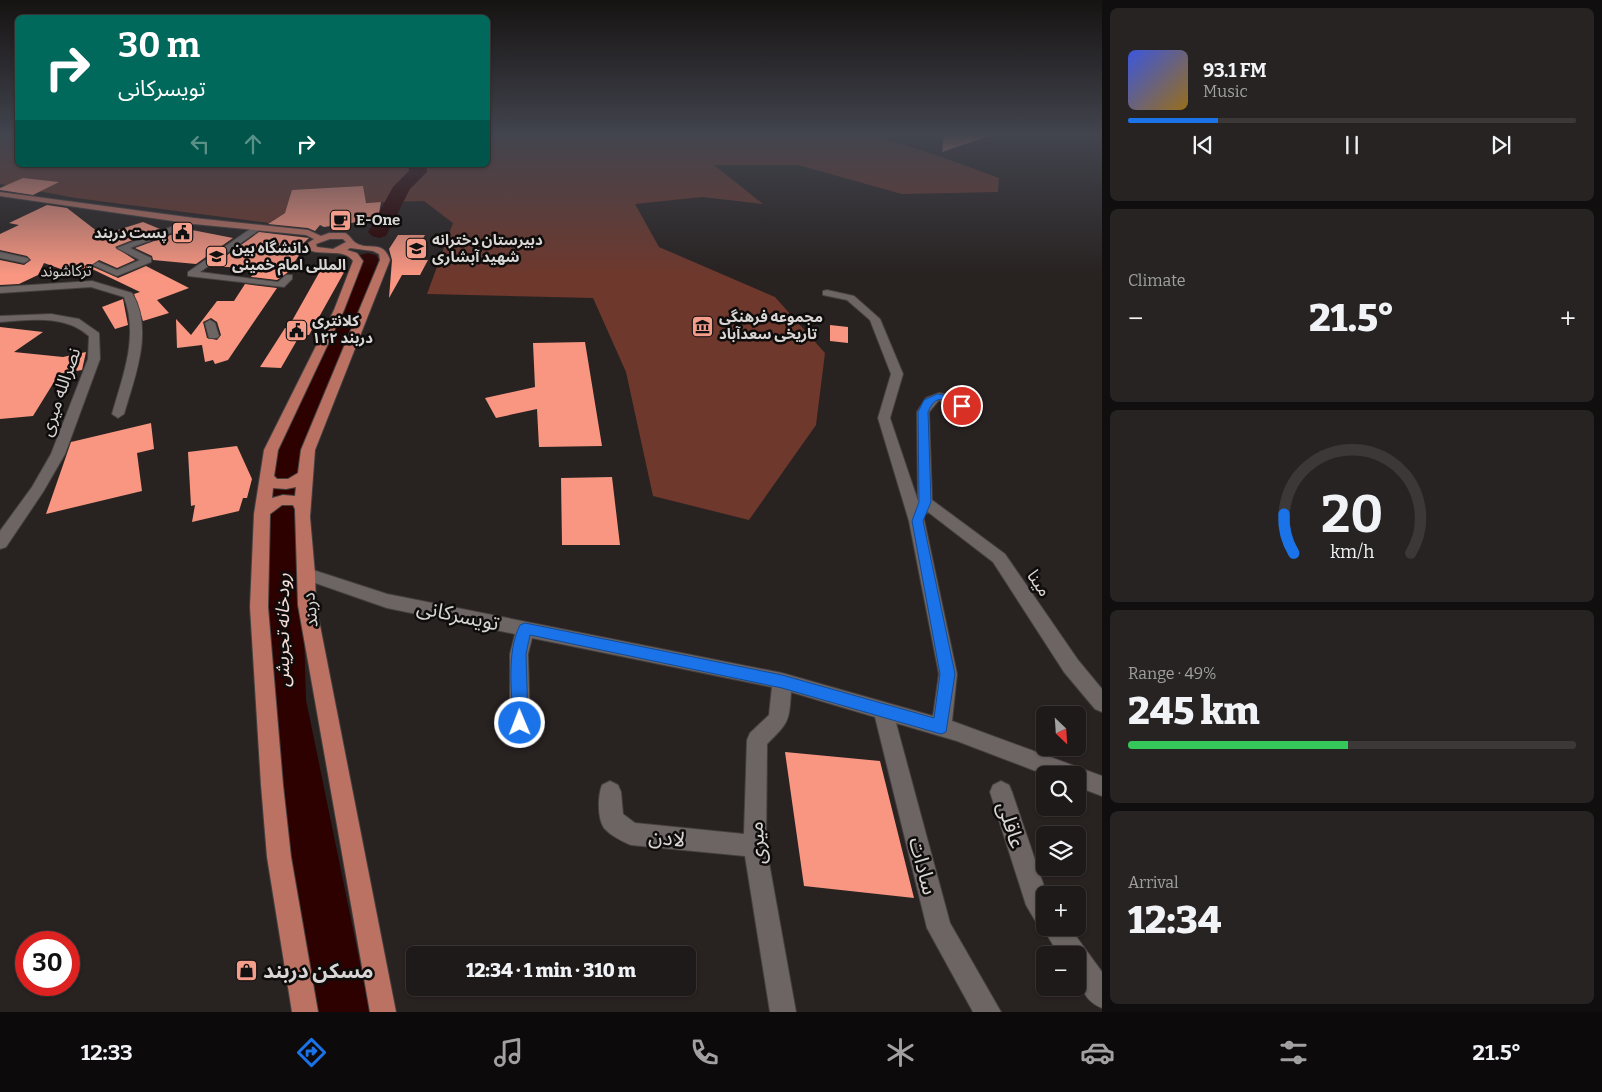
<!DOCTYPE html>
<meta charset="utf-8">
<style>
body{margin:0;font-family:Bitter,"Noto Sans Arabic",serif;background:#262322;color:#f1f3f6;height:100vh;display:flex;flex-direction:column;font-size:19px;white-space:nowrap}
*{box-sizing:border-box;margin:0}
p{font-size:16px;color:#a1a1a2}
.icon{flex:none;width:28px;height:28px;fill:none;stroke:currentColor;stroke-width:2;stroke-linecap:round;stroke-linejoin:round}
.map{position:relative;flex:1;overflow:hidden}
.drawer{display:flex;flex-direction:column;gap:8px;padding:8px;background:#100e0e;width:500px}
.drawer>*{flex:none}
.guide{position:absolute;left:15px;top:15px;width:475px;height:152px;border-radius:8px;box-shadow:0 1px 4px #0004,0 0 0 1px #3c3838;background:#00695c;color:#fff;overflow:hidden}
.needle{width:32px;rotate:155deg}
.tools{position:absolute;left:1036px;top:706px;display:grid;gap:10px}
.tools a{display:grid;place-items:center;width:50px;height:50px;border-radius:8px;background:#1e1a19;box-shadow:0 1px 4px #0004,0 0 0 1px #3c3838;font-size:25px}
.speed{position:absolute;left:15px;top:931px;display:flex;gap:10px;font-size:25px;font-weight:700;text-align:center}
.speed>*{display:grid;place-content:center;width:65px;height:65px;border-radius:50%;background:#1e1a19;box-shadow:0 1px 4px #0004,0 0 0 1px #3c3838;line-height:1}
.speed .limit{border:8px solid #d22;background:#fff;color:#111}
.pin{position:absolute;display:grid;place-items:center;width:42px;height:42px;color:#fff;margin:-21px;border:2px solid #fff;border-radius:50%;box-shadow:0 1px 5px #0007}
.me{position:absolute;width:55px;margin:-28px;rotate:359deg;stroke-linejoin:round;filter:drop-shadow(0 0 4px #0008)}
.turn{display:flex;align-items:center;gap:18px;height:105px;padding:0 20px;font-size:22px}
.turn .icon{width:65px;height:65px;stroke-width:2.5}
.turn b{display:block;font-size:35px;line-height:42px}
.lanes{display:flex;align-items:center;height:48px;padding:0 20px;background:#0003;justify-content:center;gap:25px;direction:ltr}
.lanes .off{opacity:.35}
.big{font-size:38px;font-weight:800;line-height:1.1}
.drawer .widget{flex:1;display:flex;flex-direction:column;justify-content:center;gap:8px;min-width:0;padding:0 18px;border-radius:8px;background:#262322}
.drawer .dial{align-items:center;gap:0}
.dial svg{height:130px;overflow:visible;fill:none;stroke:#3c3838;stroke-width:7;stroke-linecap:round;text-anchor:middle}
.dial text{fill:#f1f3f6;stroke:none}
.song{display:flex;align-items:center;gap:15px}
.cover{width:60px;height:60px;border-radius:8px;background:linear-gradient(135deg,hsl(230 70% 55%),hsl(40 70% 35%))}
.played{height:5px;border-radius:2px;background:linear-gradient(90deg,#1a73e8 20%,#3c3838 20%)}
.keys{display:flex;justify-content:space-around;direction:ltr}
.heat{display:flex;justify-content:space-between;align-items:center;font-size:28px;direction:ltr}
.charge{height:8px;border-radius:4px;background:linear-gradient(90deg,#34c759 49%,#3c3838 0)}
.trip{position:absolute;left:406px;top:946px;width:290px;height:50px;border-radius:8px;background:#1e1a19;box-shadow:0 1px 4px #0004,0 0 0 1px #3c3838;font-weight:800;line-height:50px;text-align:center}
.dock{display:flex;height:80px;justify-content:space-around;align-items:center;background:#0c0a0a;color:#a1a1a2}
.dock .icon{width:35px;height:35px}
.dock .active{color:#1a73e8}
.dock b{font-size:22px;color:#f1f3f6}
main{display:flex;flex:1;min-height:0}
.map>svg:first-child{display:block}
.green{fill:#6e382d}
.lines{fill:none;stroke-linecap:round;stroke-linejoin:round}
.river{fill:#2c0100;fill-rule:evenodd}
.building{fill:#f89681;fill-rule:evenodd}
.minor-casing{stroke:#454040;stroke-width:2}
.major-casing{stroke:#454040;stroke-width:2}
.minor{fill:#6c6564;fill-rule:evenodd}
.major{fill:#bb7263;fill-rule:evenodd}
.route{fill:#1a73e8;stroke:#114b97}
.labels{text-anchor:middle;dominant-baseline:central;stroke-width:5;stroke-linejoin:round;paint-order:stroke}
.far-poi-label{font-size:15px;font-weight:bold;fill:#d9d5d5;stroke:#0f0c0c;text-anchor:start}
.far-street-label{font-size:15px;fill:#d9d5d5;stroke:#0f0c0c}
.street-label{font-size:18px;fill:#d9d5d5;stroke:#0f0c0c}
.water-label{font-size:19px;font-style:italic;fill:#f8ddd7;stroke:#0f0c0c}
.near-street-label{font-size:21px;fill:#d9d5d5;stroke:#0f0c0c}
.near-poi-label{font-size:21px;font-weight:bold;fill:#d9d5d5;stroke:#0f0c0c;text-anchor:start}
</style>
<main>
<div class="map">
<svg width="1102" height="1012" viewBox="0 0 1102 1012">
<rect width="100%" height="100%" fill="#282221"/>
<path class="green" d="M0,134H17L18,165H488V134H869L939,156L999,178L998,192L902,194L798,165H714L763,204L702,197L635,204L659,247L775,297L825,353L816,425L749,520L653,496L626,372L593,298L427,294L453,223L424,201L348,203L288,211L269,223L76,198L0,184Z"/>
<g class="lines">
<path class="river" d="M408,165H426L427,172L410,189L386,236L379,238L372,236L368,232L393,187L409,171Z
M368,253L376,255L379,260L304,464L300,501L306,700L370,1012H306L258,700L264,501L270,464L357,260L360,255Z"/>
</g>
<path class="building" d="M944,134H989V136L942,152Z
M23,178L59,182L33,195L0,190V188Z
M363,186L366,203L381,202L378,219L324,227L320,225L315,231L308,228L268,224L285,213L292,190Z
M47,205L67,208L102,235L143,222L160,229L115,247L135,260L117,268L99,260L91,266L118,278L146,266L189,288L157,300L169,313L143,321L134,294L140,292L90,268L75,274L44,263L38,275L19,284L0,285V260L24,265L31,260L27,256L0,250V234L19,225L9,223Z
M187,229L233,238L196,264L153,260L152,256L135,248Z
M259,232L309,238L294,252L300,254L287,273L277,280L251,277L255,271L242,269L243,268L212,266Z
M398,235H425L411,260H428L420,275H402L389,298L392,260L389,249Z
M324,264L347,267L309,335H300L281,368L260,367L278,339L285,328H288Z
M245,284L277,288L228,360L215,364L213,360L205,362L202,345L177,348L176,319L191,335L217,301H234ZM211,318L217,322L221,335L217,340L207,338L203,322Z
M123,299L128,325L115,329L102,307Z
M830,325L848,327V343L830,341Z
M0,327L43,332L14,352L63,357L86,352L82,370L59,374L33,416L0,419Z
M585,342L602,446L539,447L537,409L496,418L485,398L535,387L533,343Z
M151,423L154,449L137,453L142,491L46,514L71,442Z
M237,446L252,479L247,498H243L239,511L192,522L195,505L191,506L188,452Z
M612,477L620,545H562L561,478Z
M785,752L880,761L914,898L804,886Z"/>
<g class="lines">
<defs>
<path id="minor" d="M194,218L197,219V223L130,248L151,258V262L117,276L93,265L98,262L117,270L140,260L117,248Z
M256,225L260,228L259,230L200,272L278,282L286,275H292V279L284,287L188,276V272Z
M0,252L27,258L29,260L24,263L0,258Z
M92,281L132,293C154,330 135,376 124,414L118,418L112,414C123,375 139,337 124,297L91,287L0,293V287Z
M827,290L854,296L880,319L903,374L890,418L918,501L917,412L926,398L939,393L954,396L967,406L961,410L939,400L929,412L932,500L1005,554L1078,660L1102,689V712L1095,709L1064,672L993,562L928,512L923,515L957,674L952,721L1102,776V796L1078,787V775H1046L957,741L896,723L950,923L1001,1012H973L927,928L875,717L791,692C789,722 789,722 767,744L766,846L796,1012H770L745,856L631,845C623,842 610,835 604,828C597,818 598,795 602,785L610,781L618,785L621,792L623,814L635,823L744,834L747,740L750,733L769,715L772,687L532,638L528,654L530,723L527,729L520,732L513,729L510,723V654L515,634L387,608L301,578L299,574L301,570L307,568L387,594L782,673L933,716L939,674L909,521L878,418L891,374L870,320L847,300L823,295V291Z
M51,314L79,319L99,333L100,359L65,454L43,492L6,547L0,549V531L32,487L51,454L88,359L89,336C64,314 31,320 0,322V316Z
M210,320L215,323L219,336L217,338H209L205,323Z
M1001,781L1009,785L1012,792L1047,895H1045V928H1070L1102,972V1008C1079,999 1078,977 1078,955H1059L1043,928L1044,925L1036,922L1026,905L990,792L993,785Z"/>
<path id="major" d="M0,192L194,218L308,230L321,236L329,233H345C350,235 353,242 356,243C369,251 383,239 390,260L315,450L310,517L315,574L316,605L396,1012H370L298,605L295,509L293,505H282L270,514L268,607L283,785L291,857L318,1012H292L267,857L261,785L250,607L254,514L264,450L334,310L353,261C345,248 322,256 309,250L308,243L314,239L306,235L194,224L0,196ZM330,239H343L346,242L333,249L317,247L316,244ZM350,248L373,251L379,254L380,260L301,450L298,473L288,479H277L274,476L278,450L344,310L363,261L357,253L347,250ZM296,487L295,496L283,495L272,498L273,488L286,489Z"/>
</defs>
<use href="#minor" class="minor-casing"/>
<use href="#major" class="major-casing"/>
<use href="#minor" class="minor"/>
<use href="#major" class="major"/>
</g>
<linearGradient id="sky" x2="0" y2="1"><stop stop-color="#161312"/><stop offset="0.49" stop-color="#42444e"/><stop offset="1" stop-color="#42444e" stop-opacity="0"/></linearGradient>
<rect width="1102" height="275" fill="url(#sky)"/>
<path class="route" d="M937,394L953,396L966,406L962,409C947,404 938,389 928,412L931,502L923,521L955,674L946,732L941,734L782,688L530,635L526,654L528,723L525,728L520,730L515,728L513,723C512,692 506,653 520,625L525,623L782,675L934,718L940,674L912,521L919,502L918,412L924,400Z"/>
<defs>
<symbol id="cafe-square" viewBox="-11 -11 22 22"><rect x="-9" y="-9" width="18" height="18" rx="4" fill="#f49d8b" stroke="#0f0c0c"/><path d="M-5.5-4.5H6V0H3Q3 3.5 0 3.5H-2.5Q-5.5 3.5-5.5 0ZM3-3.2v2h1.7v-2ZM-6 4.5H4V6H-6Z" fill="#111"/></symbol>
<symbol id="civic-square" viewBox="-11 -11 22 22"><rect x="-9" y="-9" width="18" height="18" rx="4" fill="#f49d8b" stroke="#0f0c0c"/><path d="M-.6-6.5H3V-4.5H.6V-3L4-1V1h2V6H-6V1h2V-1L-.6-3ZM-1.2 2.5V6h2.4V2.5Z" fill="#111"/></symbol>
<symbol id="school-square" viewBox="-11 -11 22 22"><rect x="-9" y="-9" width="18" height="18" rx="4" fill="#f49d8b" stroke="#0f0c0c"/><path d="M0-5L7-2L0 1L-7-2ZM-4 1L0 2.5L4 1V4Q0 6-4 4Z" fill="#111"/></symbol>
<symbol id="university-square" viewBox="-11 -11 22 22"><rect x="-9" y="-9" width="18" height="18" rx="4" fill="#f49d8b" stroke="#0f0c0c"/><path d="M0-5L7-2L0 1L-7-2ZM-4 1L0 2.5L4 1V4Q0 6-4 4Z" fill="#111"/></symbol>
<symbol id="museum-square" viewBox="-11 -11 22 22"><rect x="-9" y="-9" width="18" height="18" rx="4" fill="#f49d8b" stroke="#0f0c0c"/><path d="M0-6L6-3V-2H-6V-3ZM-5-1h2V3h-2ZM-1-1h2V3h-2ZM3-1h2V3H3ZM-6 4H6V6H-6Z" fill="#111"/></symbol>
<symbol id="shop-square" viewBox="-11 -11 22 22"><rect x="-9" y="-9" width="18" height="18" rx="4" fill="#f49d8b" stroke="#0f0c0c"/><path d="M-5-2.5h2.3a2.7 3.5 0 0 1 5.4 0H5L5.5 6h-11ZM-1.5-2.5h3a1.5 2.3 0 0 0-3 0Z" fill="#111"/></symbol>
</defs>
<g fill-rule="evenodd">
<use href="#cafe-square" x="328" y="208" width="25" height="25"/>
<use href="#civic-square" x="170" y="220" width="25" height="25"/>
<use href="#school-square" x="404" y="236" width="25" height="25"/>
<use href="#university-square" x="204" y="244" width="25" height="25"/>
<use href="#museum-square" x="690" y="314" width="25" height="25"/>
<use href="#civic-square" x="284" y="318" width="25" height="25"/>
<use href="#shop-square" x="234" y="958" width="25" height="25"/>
</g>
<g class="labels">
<g class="far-poi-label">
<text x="356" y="220">E-One</text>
<text x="167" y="233" text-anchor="end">پست دربند</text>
<text x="432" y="240">دبیرستان دخترانه<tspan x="432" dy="17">شهید آبشاری</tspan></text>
<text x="232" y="248">دانشگاه بین<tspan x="232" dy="17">المللی امام خمینی</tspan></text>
<text x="719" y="317">مجموعه فرهنگی<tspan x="719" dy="17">تاریخی سعدآباد</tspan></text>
<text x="312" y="321">کلانتری<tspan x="312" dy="17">۱۲۲ دربند</tspan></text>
</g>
<g class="far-street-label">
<text transform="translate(66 271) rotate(-1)">ترکاشوند</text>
</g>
<g class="street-label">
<text transform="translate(60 392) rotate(-71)">نصرالله میری</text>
<text transform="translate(1039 583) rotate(56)">مینا</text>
<text transform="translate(310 610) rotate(-96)">دربند</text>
</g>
<g class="water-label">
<text transform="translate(282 630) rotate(-90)">رودخانه تجریش</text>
</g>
<g class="near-street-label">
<text transform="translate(458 615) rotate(12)">تویسرکانی</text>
<text transform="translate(1011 825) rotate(73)">عاقلی</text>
<text transform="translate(667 838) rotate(6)">لادن</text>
<text transform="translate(757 843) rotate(-94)">میری</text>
<text transform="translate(923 866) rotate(75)">سادات</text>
</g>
<g class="near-poi-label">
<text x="263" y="971">مسکن دربند</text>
</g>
</g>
</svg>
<div class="tools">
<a><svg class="needle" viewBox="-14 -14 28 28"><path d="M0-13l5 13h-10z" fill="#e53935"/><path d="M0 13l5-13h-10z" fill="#a1a1a2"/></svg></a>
<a><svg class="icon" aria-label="search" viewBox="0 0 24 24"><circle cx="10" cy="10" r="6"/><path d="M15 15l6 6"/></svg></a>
<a><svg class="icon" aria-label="layers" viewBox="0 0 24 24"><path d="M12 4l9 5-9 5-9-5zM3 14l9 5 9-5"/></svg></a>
<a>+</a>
<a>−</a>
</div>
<div class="speed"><div class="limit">30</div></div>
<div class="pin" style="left:962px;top:406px;background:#d93025"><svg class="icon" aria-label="arrive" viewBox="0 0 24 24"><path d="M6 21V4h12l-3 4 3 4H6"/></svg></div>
<svg class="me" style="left:520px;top:723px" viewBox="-20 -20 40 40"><circle r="17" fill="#1a73e8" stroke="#fff" stroke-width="3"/><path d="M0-11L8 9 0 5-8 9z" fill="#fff"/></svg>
<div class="trip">12:34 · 1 min · 310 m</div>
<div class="guide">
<div class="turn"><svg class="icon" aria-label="right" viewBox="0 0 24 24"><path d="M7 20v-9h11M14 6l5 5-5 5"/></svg><div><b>30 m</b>تویسرکانی</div></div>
<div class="lanes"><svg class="icon off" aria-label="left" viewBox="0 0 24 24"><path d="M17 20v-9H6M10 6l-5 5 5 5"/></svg><svg class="icon off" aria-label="ahead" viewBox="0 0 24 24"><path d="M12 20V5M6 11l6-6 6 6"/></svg><svg class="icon" aria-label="right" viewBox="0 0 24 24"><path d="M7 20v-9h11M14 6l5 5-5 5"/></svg></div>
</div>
</div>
<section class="drawer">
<div class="widget">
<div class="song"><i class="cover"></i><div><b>93.1 FM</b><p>Music</p></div></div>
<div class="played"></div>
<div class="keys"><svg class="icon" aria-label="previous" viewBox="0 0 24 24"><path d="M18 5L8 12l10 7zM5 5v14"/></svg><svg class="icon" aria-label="pause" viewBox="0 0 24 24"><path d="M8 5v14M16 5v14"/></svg><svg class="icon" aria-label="next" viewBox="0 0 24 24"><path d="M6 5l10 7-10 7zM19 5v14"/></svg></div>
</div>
<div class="widget"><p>Climate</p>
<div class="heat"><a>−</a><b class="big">21.5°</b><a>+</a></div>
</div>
<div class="widget dial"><svg viewBox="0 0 100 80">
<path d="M14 69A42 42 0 1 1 86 69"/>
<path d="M14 69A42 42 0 0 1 8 45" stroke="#1a73e8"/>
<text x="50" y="56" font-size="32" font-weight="700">20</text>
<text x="50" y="72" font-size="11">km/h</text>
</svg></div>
<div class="widget"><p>Range · 49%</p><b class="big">245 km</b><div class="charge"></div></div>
<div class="widget"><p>Arrival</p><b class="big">12:34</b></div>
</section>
</main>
<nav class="dock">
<b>12:33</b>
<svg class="icon active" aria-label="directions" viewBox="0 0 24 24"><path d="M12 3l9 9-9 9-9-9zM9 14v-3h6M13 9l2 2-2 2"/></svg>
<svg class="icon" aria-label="music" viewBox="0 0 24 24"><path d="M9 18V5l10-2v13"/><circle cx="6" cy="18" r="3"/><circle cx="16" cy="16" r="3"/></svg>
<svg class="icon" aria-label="phone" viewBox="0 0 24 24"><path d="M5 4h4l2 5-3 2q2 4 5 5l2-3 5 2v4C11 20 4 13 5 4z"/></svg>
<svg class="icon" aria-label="climate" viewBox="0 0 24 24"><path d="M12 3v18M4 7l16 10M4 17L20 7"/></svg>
<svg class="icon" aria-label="car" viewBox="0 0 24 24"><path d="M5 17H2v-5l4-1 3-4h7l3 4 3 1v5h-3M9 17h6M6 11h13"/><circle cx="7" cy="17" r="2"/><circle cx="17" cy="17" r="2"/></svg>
<svg class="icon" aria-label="filters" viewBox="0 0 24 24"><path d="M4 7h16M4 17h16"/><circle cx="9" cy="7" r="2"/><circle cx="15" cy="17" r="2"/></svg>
<b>21.5°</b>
</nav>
